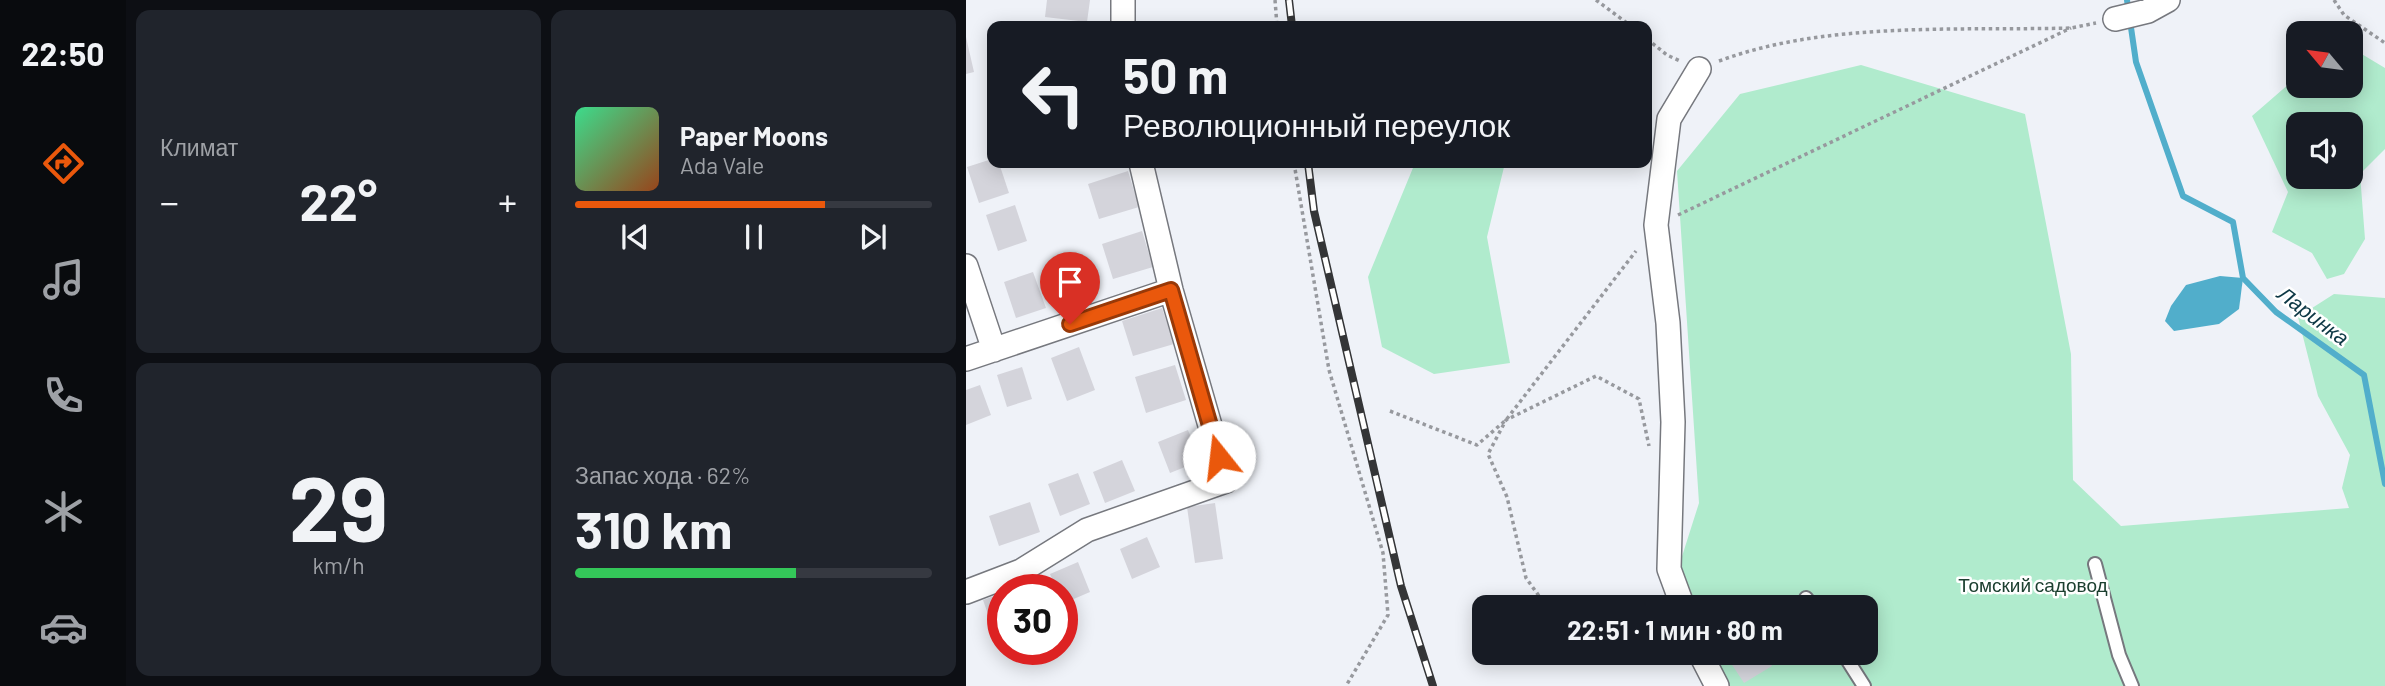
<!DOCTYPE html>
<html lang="ru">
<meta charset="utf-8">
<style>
body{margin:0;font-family:Barlow,sans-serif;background:#20242c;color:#f1f3f6;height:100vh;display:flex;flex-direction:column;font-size:26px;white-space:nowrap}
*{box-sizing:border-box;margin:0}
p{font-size:23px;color:#9ea1a6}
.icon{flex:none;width:38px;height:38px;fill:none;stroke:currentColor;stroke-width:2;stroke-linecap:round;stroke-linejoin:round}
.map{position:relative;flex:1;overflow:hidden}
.panel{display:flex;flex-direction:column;gap:10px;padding:10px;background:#0d0f14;width:840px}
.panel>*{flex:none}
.banner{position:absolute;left:21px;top:21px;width:665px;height:147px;border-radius:14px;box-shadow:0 4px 18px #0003;background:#171b24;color:#f1f3f6;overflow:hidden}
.needle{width:46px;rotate:299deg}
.fabs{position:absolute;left:1320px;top:21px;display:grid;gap:14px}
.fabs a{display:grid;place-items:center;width:77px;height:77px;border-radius:14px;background:#171b24;box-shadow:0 4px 18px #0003;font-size:35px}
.speed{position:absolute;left:21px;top:574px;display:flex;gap:14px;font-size:35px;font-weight:700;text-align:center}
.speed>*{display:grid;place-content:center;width:91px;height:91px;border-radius:50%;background:#171b24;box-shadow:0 4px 18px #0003;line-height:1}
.speed .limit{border:10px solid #d22;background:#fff;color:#111}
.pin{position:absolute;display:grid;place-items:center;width:60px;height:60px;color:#fff;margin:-72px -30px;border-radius:50% 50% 50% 0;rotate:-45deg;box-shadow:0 0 7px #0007}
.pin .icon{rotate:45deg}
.me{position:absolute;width:77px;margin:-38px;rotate:344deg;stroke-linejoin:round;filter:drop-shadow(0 0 5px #0008)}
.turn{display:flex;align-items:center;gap:24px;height:147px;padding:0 21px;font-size:32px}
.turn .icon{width:91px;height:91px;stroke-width:2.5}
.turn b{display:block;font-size:49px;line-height:60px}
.big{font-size:52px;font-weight:700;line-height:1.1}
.panel .tile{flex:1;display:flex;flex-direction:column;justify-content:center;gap:10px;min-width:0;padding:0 24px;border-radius:14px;background:#20242c}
.panel .dial{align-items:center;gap:0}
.dial b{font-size:91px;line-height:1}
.song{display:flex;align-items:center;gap:21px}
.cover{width:84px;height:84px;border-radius:10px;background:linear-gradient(135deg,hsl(150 70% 55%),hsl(20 70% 35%))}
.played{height:7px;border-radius:4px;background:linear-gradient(90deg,#ea580c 70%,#363941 70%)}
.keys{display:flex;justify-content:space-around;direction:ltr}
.heat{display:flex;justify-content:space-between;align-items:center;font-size:38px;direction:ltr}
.charge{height:10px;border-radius:5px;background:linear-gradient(90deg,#34c759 62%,#363941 0)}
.panel .tiles{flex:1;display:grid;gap:10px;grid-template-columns:repeat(2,1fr)}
.trip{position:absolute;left:506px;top:595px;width:406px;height:70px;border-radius:14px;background:#171b24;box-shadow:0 4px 18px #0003;font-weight:700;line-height:70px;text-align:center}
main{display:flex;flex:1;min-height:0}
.menu{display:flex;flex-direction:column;width:126px;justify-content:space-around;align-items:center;background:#090b0e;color:#9ea1a6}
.menu .icon{width:49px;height:49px}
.menu .active{color:#ea580c}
.menu b{font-size:32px;color:#f1f3f6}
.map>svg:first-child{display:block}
.green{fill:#b0ebcd;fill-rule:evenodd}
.water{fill:#51aecb}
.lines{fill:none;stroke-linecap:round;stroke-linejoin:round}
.stream{stroke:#51aecb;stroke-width:6}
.building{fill:#d4d4db}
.service-casing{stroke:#76787e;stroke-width:16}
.minor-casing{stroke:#76787e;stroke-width:26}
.path{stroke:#97999e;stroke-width:3.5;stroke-dasharray:3.5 3.5;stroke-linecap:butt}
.service{stroke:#fff;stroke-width:12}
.minor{stroke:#fff;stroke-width:23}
.rail-casing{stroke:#343537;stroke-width:8}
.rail{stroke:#fff;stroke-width:5;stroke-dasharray:16;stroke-linecap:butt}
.route-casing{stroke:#983908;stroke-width:18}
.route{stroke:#ea580c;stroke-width:12}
.labels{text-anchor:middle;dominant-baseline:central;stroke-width:5;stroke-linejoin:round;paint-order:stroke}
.park-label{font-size:19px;fill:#1c4030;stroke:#fff}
.water-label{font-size:21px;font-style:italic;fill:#0d3845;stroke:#fff}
</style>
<main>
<nav class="menu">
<b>22:50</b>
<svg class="icon active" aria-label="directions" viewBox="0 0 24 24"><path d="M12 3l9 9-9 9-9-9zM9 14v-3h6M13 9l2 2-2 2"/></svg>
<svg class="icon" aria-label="music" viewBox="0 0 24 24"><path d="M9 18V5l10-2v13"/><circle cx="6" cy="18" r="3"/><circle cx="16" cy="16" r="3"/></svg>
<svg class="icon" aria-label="phone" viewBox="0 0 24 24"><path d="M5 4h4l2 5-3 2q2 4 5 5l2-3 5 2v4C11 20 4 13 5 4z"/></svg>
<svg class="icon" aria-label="climate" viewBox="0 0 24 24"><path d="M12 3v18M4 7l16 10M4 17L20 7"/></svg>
<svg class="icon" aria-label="car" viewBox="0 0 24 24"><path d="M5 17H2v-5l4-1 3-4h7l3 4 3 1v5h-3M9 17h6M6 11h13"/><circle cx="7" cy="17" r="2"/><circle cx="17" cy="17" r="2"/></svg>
</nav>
<section class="panel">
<div class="tiles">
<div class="tile"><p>Климат</p>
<div class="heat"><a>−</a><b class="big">22°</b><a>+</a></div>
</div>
<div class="tile">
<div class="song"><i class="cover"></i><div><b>Paper Moons</b><p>Ada Vale</p></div></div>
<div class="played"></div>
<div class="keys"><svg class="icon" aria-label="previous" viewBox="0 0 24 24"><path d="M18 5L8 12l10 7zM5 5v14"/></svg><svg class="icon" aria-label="pause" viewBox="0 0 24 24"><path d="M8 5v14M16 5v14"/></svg><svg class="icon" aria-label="next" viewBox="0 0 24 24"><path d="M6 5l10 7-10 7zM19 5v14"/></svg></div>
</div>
<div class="tile dial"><b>29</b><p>km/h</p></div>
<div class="tile"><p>Запас хода · 62%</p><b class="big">310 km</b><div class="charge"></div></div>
</div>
</section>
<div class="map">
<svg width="1419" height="686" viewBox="0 0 1419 686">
<rect width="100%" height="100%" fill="#eff2f8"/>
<path class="green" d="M1384,47L1419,68V149L1394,174L1399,239L1378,274L1361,279L1346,253L1306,232L1322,192L1286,116L1332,76V86H1384ZM1384,124V177H1332V124Z
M895,65L1059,114L1105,354L1107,480L1155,526L1383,508L1376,488L1384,455L1352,396L1332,317L1368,294L1419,298V686H760L743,653H900V607H725L712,569L733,503L711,171L774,94Z
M449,163H539L521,237L544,363L468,374L416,347L402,277Z"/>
<path class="water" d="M1254,276L1277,278L1273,309L1253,324L1208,331L1199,321L1205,306L1220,285Z"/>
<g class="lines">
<path class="stream" d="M1161,0L1170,62L1217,196L1267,222L1277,278L1310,312L1398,375L1419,484"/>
</g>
<path class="building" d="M81,0H124L121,22L79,17Z
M0,37L8,72L0,74Z
M26,159V163H33L43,193L13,203L1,167Z
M162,171L173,207L133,219L122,184Z
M49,205L61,241L32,251L20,215Z
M176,231L187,267L147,279L136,244Z
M67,272L80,308L50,318L38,282Z
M196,308L208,344L167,356L156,321Z
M113,347L129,390L101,401L85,358Z
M209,365L220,400L180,413L169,377Z
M56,367L66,399L41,407L31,375Z
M14,385L25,415L0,425V390Z
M222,430L234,461L204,473L192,442Z
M156,460L169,491L139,503L127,472Z
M112,473L124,504L94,516L82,484Z
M64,502L74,532L33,546L23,516Z
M249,503L257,559L229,563L221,507Z
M181,537L194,567L166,579L154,549Z
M112,562L124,592L96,604V590H91L84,574Z
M37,593V641L32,643L17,600Z
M767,653H798L806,666L778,683L761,657Z"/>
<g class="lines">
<defs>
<path id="service" d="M1129,564L1153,655L1166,686
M840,598L847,607
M877,653L898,686"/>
<path id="minor" d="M1149,19L1182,11L1202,0
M157,26V0
M0,266L28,350
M0,359L205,290
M0,592L55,571L121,530L260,481L205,290L175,163
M717,607L703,569L707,422L702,323L690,225L703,119L733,69
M734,653L751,686"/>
</defs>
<use href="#service" class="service-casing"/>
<use href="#minor" class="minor-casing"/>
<path class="path" d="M309,0L311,26
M630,0L665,26
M1368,0L1378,15L1419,43
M681,39L701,55L714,61
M753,61C861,21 990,31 1105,28L1130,23
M328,163L363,370L417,553L422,615L380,686
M712,215L1105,28
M424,411L511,445L540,420L670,251
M581,607L560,578L541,497L522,454L540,420L630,376L673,399L683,446
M581,664L582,653"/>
<use href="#service" class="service"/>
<use href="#minor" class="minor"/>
<defs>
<path id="rail" d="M323,0L326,26
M342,163L348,211L435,586L467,686"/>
</defs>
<use href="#rail" class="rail-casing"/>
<use href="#rail" class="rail"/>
</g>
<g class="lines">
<defs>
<path id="route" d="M104,324L205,290L253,457"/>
</defs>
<use href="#route" class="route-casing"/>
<use href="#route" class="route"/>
</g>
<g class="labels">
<g class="park-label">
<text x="1067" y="584">Томский садовод</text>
</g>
<g class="water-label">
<text transform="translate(1348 315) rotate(37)">Ларинка</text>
</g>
</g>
</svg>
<div class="fabs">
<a><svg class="needle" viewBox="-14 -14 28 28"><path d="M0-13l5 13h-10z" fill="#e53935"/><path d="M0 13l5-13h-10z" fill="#9ea1a6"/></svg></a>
<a><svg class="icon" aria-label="sound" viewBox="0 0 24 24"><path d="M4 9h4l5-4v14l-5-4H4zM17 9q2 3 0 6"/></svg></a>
</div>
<div class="speed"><div class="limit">30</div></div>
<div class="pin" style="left:104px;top:324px;background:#d93025"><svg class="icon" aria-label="arrive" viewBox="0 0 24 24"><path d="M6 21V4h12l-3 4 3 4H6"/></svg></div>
<svg class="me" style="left:253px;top:457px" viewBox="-20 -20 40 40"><circle r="19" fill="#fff"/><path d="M0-13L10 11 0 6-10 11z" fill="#ea580c"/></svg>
<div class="trip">22:51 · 1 мин · 80 m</div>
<div class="banner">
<div class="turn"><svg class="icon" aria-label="left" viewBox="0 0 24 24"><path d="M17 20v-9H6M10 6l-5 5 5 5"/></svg><div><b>50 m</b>Революционный переулок</div></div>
</div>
</div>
</main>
